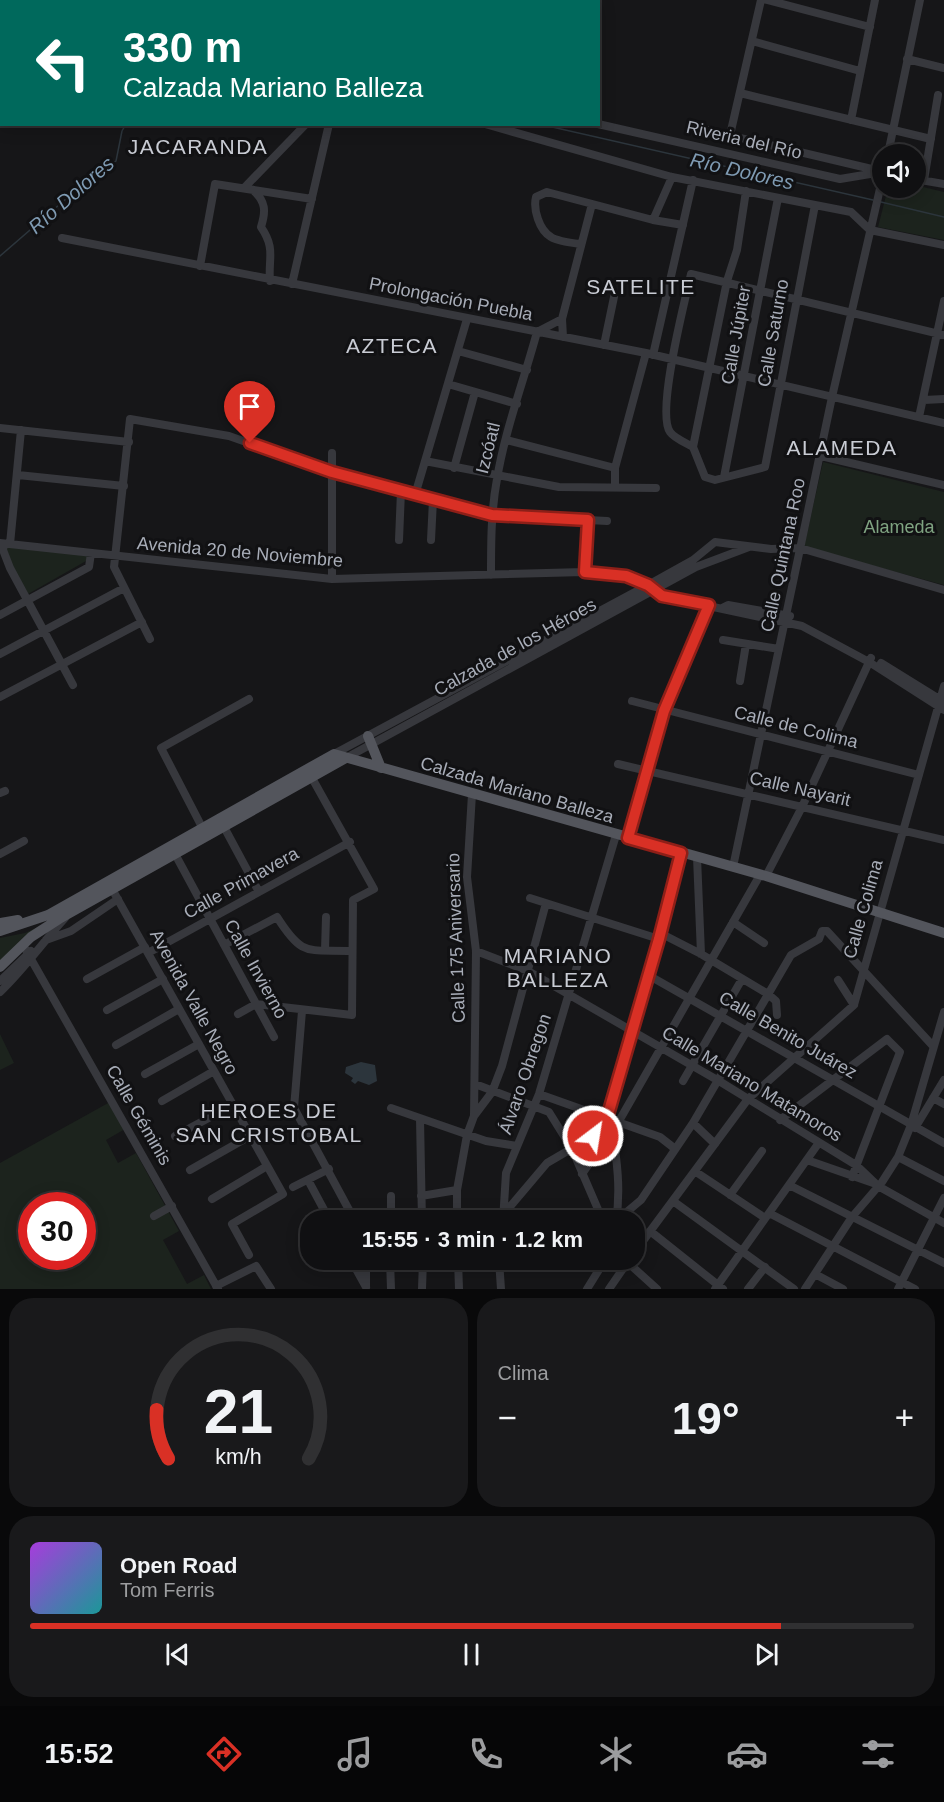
<!DOCTYPE html>
<html lang="es">
<meta charset="utf-8">
<style>
body{margin:0;font-family:Arial,sans-serif;background:#19191b;color:#f1f3f6;height:100vh;display:flex;flex-direction:column;font-size:22px;white-space:nowrap}
*{box-sizing:border-box;margin:0}
p{font-size:20px;color:#9c9d9f}
.icon{flex:none;width:33px;height:33px;fill:none;stroke:currentColor;stroke-width:2;stroke-linecap:round;stroke-linejoin:round}
.map{position:relative;height:1289px;overflow:hidden}
.sheet{display:flex;flex-direction:column;gap:9px;padding:9px;background:#09090a;flex:1}
.sheet>*{flex:none}
.top-card{position:absolute;left:0px;top:0px;width:600px;height:126px;box-shadow:0 3px 15px #0003,0 0 0 2px #303032;background:#00695c;color:#fff;overflow:hidden}
.controls{position:absolute;left:872px;top:144px;display:grid;gap:12px}
.controls a{display:grid;place-items:center;width:54px;height:54px;border-radius:50%;background:#101012;box-shadow:0 3px 15px #0003,0 0 0 2px #303032;font-size:30px}
.speed{position:absolute;left:18px;top:1192px;display:flex;gap:12px;font-size:30px;font-weight:700;text-align:center}
.speed>*{display:grid;place-content:center;width:78px;height:78px;border-radius:50%;background:#101012;box-shadow:0 3px 15px #0003,0 0 0 2px #303032;line-height:1}
.speed .limit{border:9px solid #d22;background:#fff;color:#111}
.pin{position:absolute;display:grid;place-items:center;width:51px;height:51px;color:#fff;margin:-62px -26px;border-radius:50% 50% 50% 0;rotate:-45deg;box-shadow:0 0 6px #0007}
.pin .icon{rotate:45deg}
.me{position:absolute;width:66px;margin:-33px;rotate:31deg;stroke-linejoin:round;filter:drop-shadow(0 0 4px #0008)}
.turn{display:flex;align-items:center;gap:21px;height:126px;padding:0 24px;font-size:27px}
.turn .icon{width:78px;height:78px;stroke-width:2.5}
.turn b{display:block;font-size:42px;line-height:51px}
.big{font-size:45px;font-weight:800;line-height:1.1}
.sheet .card{flex:1;display:flex;flex-direction:column;justify-content:center;gap:9px;min-width:0;padding:0 21px;border-radius:24px;background:#19191b}
.sheet .dial{align-items:center;gap:0}
.dial svg{height:156px;overflow:visible;fill:none;stroke:#303032;stroke-width:7;stroke-linecap:round;text-anchor:middle}
.dial text{fill:#f1f3f6;stroke:none}
.song{display:flex;align-items:center;gap:18px}
.cover{width:72px;height:72px;border-radius:9px;background:linear-gradient(135deg,hsl(280 70% 55%),hsl(180 70% 35%))}
.played{height:6px;border-radius:3px;background:linear-gradient(90deg,#d93025 85%,#303032 85%)}
.keys{display:flex;justify-content:space-around;direction:ltr}
.heat{display:flex;justify-content:space-between;align-items:center;font-size:33px;direction:ltr}
.sheet .tiles{flex:1;display:grid;gap:9px;grid-template-columns:1fr 1fr}
.card:last-child{grid-column:span 2}
.trip{position:absolute;left:300px;top:1210px;width:345px;height:60px;border-radius:24px;background:#101012;box-shadow:0 3px 15px #0003,0 0 0 2px #303032;font-weight:800;line-height:60px;text-align:center}
.tabs{display:flex;height:96px;justify-content:space-around;align-items:center;background:#060607;color:#9c9d9f}
.tabs .icon{width:42px;height:42px}
.tabs .on{color:#d93025}
.tabs b{font-size:27px;color:#f1f3f6}
.map>svg:first-child{display:block}
.green{fill:#1c231d;fill-rule:evenodd}
.water{fill:#2c353c}
.lines{fill:none;stroke-linecap:round;stroke-linejoin:round}
.stream{stroke:#2c353c;stroke-width:1.5}
.minor{stroke:#37383d;stroke-width:8}
.major{stroke:#53555c;stroke-width:10}
.route-casing{stroke:#8d1f18;stroke-width:15}
.route{stroke:#d93025;stroke-width:10}
.labels{text-anchor:middle;dominant-baseline:central;stroke-width:6;stroke-linejoin:round;paint-order:stroke}
.street-label{font-size:18px;fill:#a8adb8;stroke:#111113}
.park-label{font-size:18px;fill:#7fa381;stroke:#111113}
.water-label{font-size:20px;font-style:italic;fill:#7f9bb3;stroke:#111113}
.quarter-label{font-size:21px;letter-spacing:1.5px;fill:#c9ccd4;stroke:#111113}
</style>
<div class="map">
<svg width="944" height="1289" viewBox="0 0 944 1289">
<rect width="100%" height="100%" fill="#161618"/>
<path class="green" d="M915,185L944,192V240L878,227L888,188H915Z
M823,462L944,492V585L804,547Z
M6,547L88,555L86,561L28,594L6,554Z
M55,919L0,965V938L25,933Z
M0,1034L14,1063L0,1070Z
M110,1102L125,1129L106,1140L118,1163L136,1153L179,1231L163,1240L187,1284L204,1275L211,1289H0V1163ZM32,1206H82V1257H32Z"/>
<path class="water" d="M361,1062L375,1065L377,1081L369,1085L358,1081L355,1084L351,1081L353,1078L345,1073L346,1067Z"/>
<g class="lines">
<path class="stream" d="M539,124L873,200
M881,202L944,217
M0,256L89,179L116,161L122,131L126,124"/>
<path class="minor" d="M38,0L41,2
M767,0L870,27
M342,2L343,0
M752,41L860,71
M907,59L944,68
M740,93L931,139
M851,120L875,0
M485,124L672,177L851,212L870,230L944,245
M598,124L840,179L882,172
M702,129L876,170
M730,135L761,0
M888,154L920,0
M915,179L944,184
M924,180L938,95
M244,188L306,124
M253,190C266,202 266,211 261,227C276,249 268,258 270,281
M746,191L737,250L727,281L693,447L705,477L715,480L765,467L815,205
M653,220L672,177
M62,238L646,353L944,423
M580,244C572,243 557,241 551,237C539,230 533,209 536,197L547,192L653,220L683,225
M200,266L215,184L312,199
M292,284L329,124
M563,337L562,319L592,204
M604,345L614,297
M458,351L527,370
M653,355L693,180
M448,384L517,404
M924,400L944,399
M919,417L944,301
M0,428L129,442
M507,440L615,468
M693,447C686,443 674,438 670,432C656,412 685,300 691,274L944,335
M821,456L944,485
M425,461L559,487L656,488
M454,468L475,392
M18,475L124,486
M724,477L778,198
M615,487V468L646,353
M415,495L467,319
M399,540L401,491
M431,540L433,500
M0,543L332,579L584,572L626,576L648,585L662,596L802,626L869,662L944,710
M4,544L3,550L10,568L73,685
M10,544L21,430
M584,572L588,521
M491,575C491,543 491,511 497,479C505,430 524,380 537,332L562,319
M332,579V453
M722,608L728,605L790,616
M0,615L89,567L91,553
M150,639L114,567L130,419L229,436L332,472L492,515L607,521
M723,640L779,649
M0,654L124,588
M881,663L944,702
M740,681L746,644
M0,697L142,622
M632,701L919,775
M334,754L648,585L693,560L715,542L771,549L800,548L944,590
M346,758L696,567L749,547
M618,764L944,840
M0,793L5,791
M472,794L467,877L476,951L474,1116
M224,827L259,892
M203,829L161,748L249,699
M628,838L664,710L709,605
M0,854L24,841
M175,854L274,1037
M697,857L701,954
M733,867L832,397L882,180
M766,876L802,807L871,658
M112,889L283,1194L232,1224L249,1255
M530,898L659,939
M733,922L764,943
M660,933L701,954L768,994L776,1001L777,1015
M46,940L71,931L118,899
M23,945L218,1289
M224,945L277,917C303,958 307,949 352,951
M325,950L326,917
M476,951L528,971L719,1081L856,1165L878,1186L944,1223
M148,953L350,842
M648,975L944,1143
M87,979L145,947
M838,980L854,1005
M0,981L31,951
M0,992C24,969 43,942 65,918
M107,1010L163,979
M302,1011L294,1108L355,1221
M238,1014L256,1004L352,1015L353,900L374,889L312,778
M116,1045L179,1009
M145,1074L199,1044
M683,1081L742,979
M475,1084L549,1112L572,1149L603,1221
M539,1094L660,1137L674,1148
M933,1098L944,1104
M162,1101L214,1071
M391,1108L486,1141L517,1146
M420,1119L422,1221
M780,1120L887,1039L900,1052L852,1177
M693,1123L715,1144
M915,1128L944,1080
M612,1129C617,1160 621,1190 616,1221
M175,1136L233,1105
M898,1157L944,1181
M807,1160L876,1184
M190,1170L250,1136
M696,1172L765,1218
M582,1174L619,1121L760,875
M308,1180L330,1221
M789,1185L944,1263
M293,1187L329,1169
M730,1195L762,1151
M421,1196L457,1190
M212,1199L267,1166
M673,1201L794,1289
M769,1213L915,1289
M503,1215L547,1163L593,1136L607,1118L659,939L681,853
M154,1216L172,1206
M391,1221V1196
M457,1221V1190L467,1135L474,1116L492,1092L502,1066L546,903
M503,1221L506,1173L539,1094L616,835
M616,1221L641,1200L693,1123L791,955L819,939L822,931H827L933,1046
M650,1231L723,1289
M634,1253L748,1099L854,1005L944,686
M351,1260L366,1287
M366,1260V1286
M390,1260L391,1289
M458,1260L459,1289
M499,1260L501,1289
M625,1260L657,1289
M815,1274L843,1289
M216,1286L256,1266L271,1289
M422,1289L423,1260
M587,1289L605,1260
M609,1289L629,1260
M715,1289L818,1144
M748,1289L765,1267
M805,1289L852,1217L882,1182L898,1157L911,1125L944,1012
M898,1289L944,1198"/>
<path class="major" d="M368,736L381,768
M0,923L18,920
M0,931L48,915L334,754L766,876L944,933
M0,967L31,937L59,919L346,758"/>
</g>
<g class="lines">
<defs>
<path id="route" d="M250,443L332,472L492,515L588,520L585,572L626,576L648,585L662,596L709,605L664,711L628,838L681,853L659,939L607,1118L593,1136"/>
</defs>
<use href="#route" class="route-casing"/>
<use href="#route" class="route"/>
</g>
<g class="labels">
<g class="street-label">
<text transform="translate(744 140) rotate(13)">Riveria del Río</text>
<text transform="translate(451 299) rotate(11)">Prolongación Puebla</text>
<text transform="translate(773 333) rotate(-80)">Calle Saturno</text>
<text transform="translate(736 335) rotate(-80)">Calle Júpiter</text>
<text transform="translate(488 448) rotate(-76)">Izcóatl</text>
<text transform="translate(240 552) rotate(5)">Avenida 20 de Noviembre</text>
<text transform="translate(783 555) rotate(-78)">Calle Quintana Roo</text>
<text transform="translate(515 647) rotate(-29)">Calzada de los Héroes</text>
<text transform="translate(796 727) rotate(14)">Calle de Colima</text>
<text transform="translate(800 789) rotate(13)">Calle Nayarit</text>
<text transform="translate(517 790) rotate(16)">Calzada Mariano Balleza</text>
<text transform="translate(241 883) rotate(-29)">Calle Primavera</text>
<text transform="translate(863 909) rotate(-74)">Calle Colima</text>
<text transform="translate(456 938) rotate(-92)">Calle 175 Aniversario</text>
<text transform="translate(256 969) rotate(61)">Calle Invierno</text>
<text transform="translate(194 1002) rotate(61)">Avenida Valle Negro</text>
<text transform="translate(788 1035) rotate(30)">Calle Benito Juárez</text>
<text transform="translate(525 1074) rotate(-71)">Álvaro Obregon</text>
<text transform="translate(752 1084) rotate(31)">Calle Mariano Matamoros</text>
<text transform="translate(139 1115) rotate(60)">Calle Géminis</text>
</g>
<g class="park-label">
<text x="899" y="527">Alameda</text>
</g>
<g class="water-label">
<text transform="translate(742 171) rotate(13)">Río Dolores</text>
<text transform="translate(71 195) rotate(-41)">Río Dolores</text>
</g>
<g class="quarter-label">
<text x="198" y="146">JACARANDA</text>
<text x="641" y="286">SATELITE</text>
<text x="392" y="345">AZTECA</text>
<text x="842" y="447">ALAMEDA</text>
<text x="558" y="955">MARIANO<tspan x="558" dy="24">BALLEZA</tspan></text>
<text x="269" y="1110">HEROES DE<tspan x="269" dy="24">SAN CRISTOBAL</tspan></text>
</g>
</g>
</svg>
<div class="controls">
<a><svg class="icon" aria-label="sound" viewBox="0 0 24 24"><path d="M4 9h4l5-4v14l-5-4H4zM17 9q2 3 0 6"/></svg></a>
</div>
<div class="speed"><div class="limit">30</div></div>
<div class="pin" style="left:250px;top:443px;background:#d93025"><svg class="icon" aria-label="arrive" viewBox="0 0 24 24"><path d="M6 21V4h12l-3 4 3 4H6"/></svg></div>
<svg class="me" style="left:593px;top:1136px" viewBox="-20 -20 40 40"><circle r="17" fill="#d93025" stroke="#fff" stroke-width="3"/><path d="M0-11L8 9 0 5-8 9z" fill="#fff"/></svg>
<div class="trip">15:55 · 3 min · 1.2 km</div>
<div class="top-card">
<div class="turn"><svg class="icon" aria-label="left" viewBox="0 0 24 24"><path d="M17 20v-9H6M10 6l-5 5 5 5"/></svg><div><b>330 m</b>Calzada Mariano Balleza</div></div>
</div>
</div>
<section class="sheet">
<div class="tiles">
<div class="card dial"><svg viewBox="0 0 100 80">
<path d="M14 69A42 42 0 1 1 86 69"/>
<path d="M14 69A42 42 0 0 1 8 44" stroke="#d93025"/>
<text x="50" y="56" font-size="32" font-weight="700">21</text>
<text x="50" y="72" font-size="11">km/h</text>
</svg></div>
<div class="card"><p>Clima</p>
<div class="heat"><a>−</a><b class="big">19°</b><a>+</a></div>
</div>
<div class="card">
<div class="song"><i class="cover"></i><div><b>Open Road</b><p>Tom Ferris</p></div></div>
<div class="played"></div>
<div class="keys"><svg class="icon" aria-label="previous" viewBox="0 0 24 24"><path d="M18 5L8 12l10 7zM5 5v14"/></svg><svg class="icon" aria-label="pause" viewBox="0 0 24 24"><path d="M8 5v14M16 5v14"/></svg><svg class="icon" aria-label="next" viewBox="0 0 24 24"><path d="M6 5l10 7-10 7zM19 5v14"/></svg></div>
</div>
</div>
</section>
<nav class="tabs">
<b>15:52</b>
<svg class="icon on" aria-label="directions" viewBox="0 0 24 24"><path d="M12 3l9 9-9 9-9-9zM9 14v-3h6M13 9l2 2-2 2"/></svg>
<svg class="icon" aria-label="music" viewBox="0 0 24 24"><path d="M9 18V5l10-2v13"/><circle cx="6" cy="18" r="3"/><circle cx="16" cy="16" r="3"/></svg>
<svg class="icon" aria-label="phone" viewBox="0 0 24 24"><path d="M5 4h4l2 5-3 2q2 4 5 5l2-3 5 2v4C11 20 4 13 5 4z"/></svg>
<svg class="icon" aria-label="climate" viewBox="0 0 24 24"><path d="M12 3v18M4 7l16 10M4 17L20 7"/></svg>
<svg class="icon" aria-label="car" viewBox="0 0 24 24"><path d="M5 17H2v-5l4-1 3-4h7l3 4 3 1v5h-3M9 17h6M6 11h13"/><circle cx="7" cy="17" r="2"/><circle cx="17" cy="17" r="2"/></svg>
<svg class="icon" aria-label="filters" viewBox="0 0 24 24"><path d="M4 7h16M4 17h16"/><circle cx="9" cy="7" r="2"/><circle cx="15" cy="17" r="2"/></svg>
</nav>
